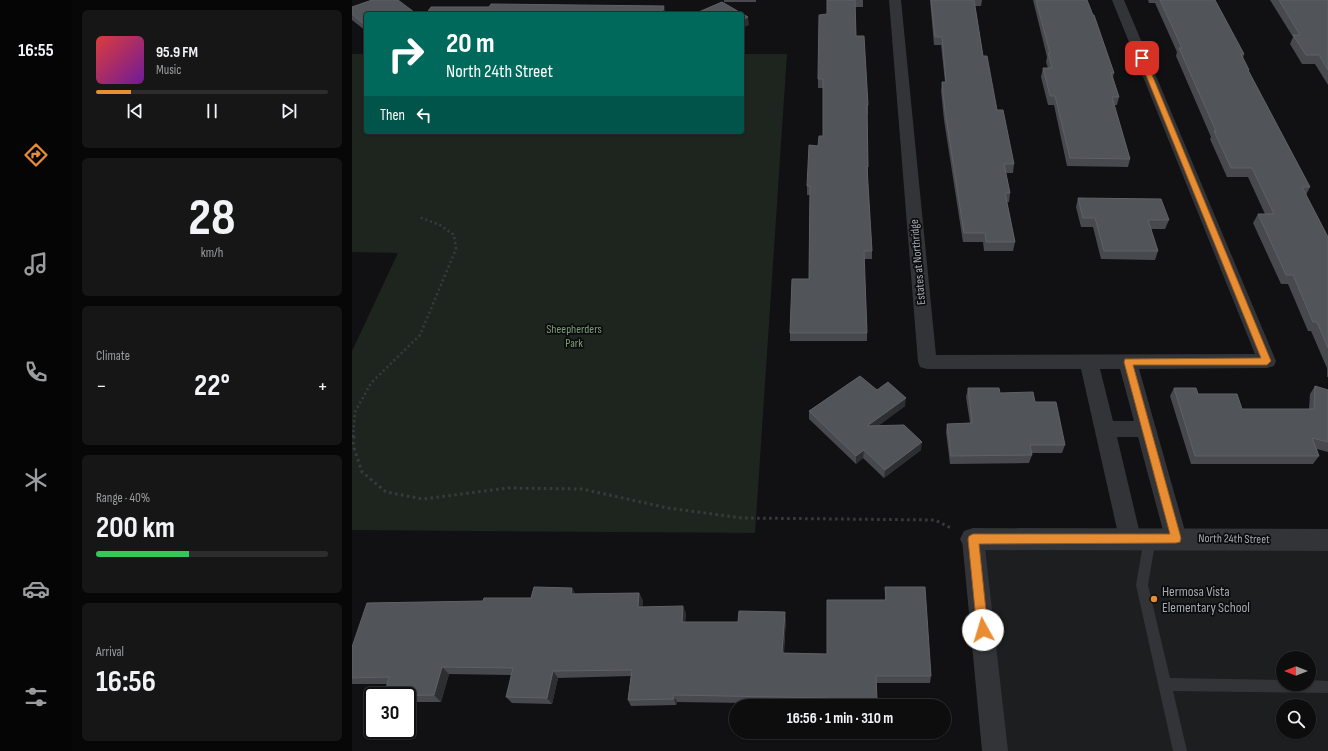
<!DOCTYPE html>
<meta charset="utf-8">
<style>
body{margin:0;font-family:"Sofia Sans Condensed",sans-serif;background:#161617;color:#f1f3f6;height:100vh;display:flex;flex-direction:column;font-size:15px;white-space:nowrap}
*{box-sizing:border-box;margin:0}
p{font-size:13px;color:#9a9c9e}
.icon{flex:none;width:22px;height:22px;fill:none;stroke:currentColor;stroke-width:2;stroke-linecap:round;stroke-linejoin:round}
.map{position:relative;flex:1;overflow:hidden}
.drawer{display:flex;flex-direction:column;gap:10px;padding:10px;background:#070708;width:280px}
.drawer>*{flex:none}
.hud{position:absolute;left:12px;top:12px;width:380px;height:122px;border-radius:4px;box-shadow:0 1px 3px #0004,0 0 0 1px #2d2d2e;background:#00695c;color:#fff;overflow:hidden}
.needle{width:26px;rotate:270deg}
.controls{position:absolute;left:924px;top:651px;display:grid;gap:8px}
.controls a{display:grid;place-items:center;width:40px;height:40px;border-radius:50%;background:#0d0d0e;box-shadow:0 1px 3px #0004,0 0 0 1px #2d2d2e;font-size:20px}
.speed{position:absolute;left:12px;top:687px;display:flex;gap:8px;font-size:20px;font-weight:700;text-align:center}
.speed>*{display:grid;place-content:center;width:52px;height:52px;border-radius:50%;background:#0d0d0e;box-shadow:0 1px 3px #0004,0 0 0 1px #2d2d2e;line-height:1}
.speed .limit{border:2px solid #111;border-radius:6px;background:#fff;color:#111}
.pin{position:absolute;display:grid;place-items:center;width:34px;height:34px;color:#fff;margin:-17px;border-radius:8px;box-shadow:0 2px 6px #0006}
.me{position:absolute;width:44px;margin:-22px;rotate:354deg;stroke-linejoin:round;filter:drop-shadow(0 0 3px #0008)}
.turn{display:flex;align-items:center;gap:14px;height:84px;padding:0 16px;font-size:18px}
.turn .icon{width:52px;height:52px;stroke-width:2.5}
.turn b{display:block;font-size:28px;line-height:34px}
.then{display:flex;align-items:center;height:38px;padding:0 16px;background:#0003;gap:8px;font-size:15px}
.big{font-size:30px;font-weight:700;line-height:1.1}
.drawer .widget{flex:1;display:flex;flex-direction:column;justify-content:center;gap:6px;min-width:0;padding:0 14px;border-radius:6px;background:#161617}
.drawer .dial{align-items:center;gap:0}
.dial b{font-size:52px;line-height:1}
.song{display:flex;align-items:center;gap:12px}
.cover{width:48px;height:48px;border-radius:6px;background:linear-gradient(135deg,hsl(0 70% 55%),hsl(280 70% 35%))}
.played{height:4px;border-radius:2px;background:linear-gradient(90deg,#e98d33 15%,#2d2d2e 15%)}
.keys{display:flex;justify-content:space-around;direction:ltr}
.heat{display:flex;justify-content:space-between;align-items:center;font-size:22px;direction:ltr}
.charge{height:6px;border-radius:3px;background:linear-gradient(90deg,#34c759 40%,#2d2d2e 0)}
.trip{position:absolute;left:377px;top:699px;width:222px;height:40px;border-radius:20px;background:#0d0d0e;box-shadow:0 1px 3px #0004,0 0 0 1px #2d2d2e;font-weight:700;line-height:40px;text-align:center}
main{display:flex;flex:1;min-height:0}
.tabs{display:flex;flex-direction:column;width:72px;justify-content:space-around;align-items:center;background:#050506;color:#9a9c9e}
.tabs .icon{width:28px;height:28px}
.tabs .current{color:#e98d33}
.tabs b{font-size:18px;color:#f1f3f6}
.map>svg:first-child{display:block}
.built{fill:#1d1e1f;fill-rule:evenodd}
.green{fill:#1e251e}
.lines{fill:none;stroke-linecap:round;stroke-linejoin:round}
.path-far1{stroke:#383b3e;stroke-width:2.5;stroke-dasharray:2 3;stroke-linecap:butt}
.path{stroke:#383b3e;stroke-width:3;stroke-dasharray:2.5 3.5;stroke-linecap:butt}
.service{fill:#323437;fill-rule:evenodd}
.minor{fill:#323437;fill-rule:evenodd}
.tertiary{fill:#323437;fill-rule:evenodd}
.wall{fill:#47494e}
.shaded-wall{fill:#2d2e32}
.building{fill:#515459;stroke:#5e6167}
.route{fill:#e98d33;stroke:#975c21}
.poi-dot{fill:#e98d33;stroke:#0c0c0d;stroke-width:1.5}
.labels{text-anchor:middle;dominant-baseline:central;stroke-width:3.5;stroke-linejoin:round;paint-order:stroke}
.street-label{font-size:12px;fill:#a3aab3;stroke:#0c0c0d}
.park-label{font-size:12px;fill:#7e9d7b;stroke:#0c0c0d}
.near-poi-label{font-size:14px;fill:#a3aab3;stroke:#0c0c0d;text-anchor:start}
</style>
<main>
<nav class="tabs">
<b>16:55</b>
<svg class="icon current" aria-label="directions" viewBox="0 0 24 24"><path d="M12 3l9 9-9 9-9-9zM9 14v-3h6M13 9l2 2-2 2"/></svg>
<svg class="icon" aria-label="music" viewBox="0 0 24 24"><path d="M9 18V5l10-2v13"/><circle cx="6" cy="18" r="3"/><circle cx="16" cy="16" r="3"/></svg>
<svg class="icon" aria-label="phone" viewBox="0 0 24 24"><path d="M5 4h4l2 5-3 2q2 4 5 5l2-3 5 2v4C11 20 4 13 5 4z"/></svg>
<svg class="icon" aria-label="climate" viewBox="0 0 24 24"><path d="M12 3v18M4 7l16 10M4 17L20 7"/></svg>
<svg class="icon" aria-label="car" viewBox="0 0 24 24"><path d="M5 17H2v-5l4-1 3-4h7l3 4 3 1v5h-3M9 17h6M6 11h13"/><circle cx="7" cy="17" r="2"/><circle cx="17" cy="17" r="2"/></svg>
<svg class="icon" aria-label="filters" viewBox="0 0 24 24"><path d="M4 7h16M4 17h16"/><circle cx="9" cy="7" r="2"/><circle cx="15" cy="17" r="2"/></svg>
</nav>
<section class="drawer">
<div class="widget">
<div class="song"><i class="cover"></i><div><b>95.9 FM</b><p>Music</p></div></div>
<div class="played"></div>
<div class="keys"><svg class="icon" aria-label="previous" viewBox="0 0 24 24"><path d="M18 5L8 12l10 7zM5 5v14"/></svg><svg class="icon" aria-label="pause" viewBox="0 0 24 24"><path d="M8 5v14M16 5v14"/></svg><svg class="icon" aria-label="next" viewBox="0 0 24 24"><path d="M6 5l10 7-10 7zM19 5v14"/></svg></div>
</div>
<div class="widget dial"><b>28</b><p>km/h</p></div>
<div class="widget"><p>Climate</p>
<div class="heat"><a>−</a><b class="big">22°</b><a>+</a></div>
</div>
<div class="widget"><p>Range · 40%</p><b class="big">200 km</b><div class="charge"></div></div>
<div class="widget"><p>Arrival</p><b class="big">16:56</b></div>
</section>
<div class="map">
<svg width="976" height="751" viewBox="0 0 976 751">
<rect width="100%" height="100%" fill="#111113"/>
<path class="built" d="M621,539H976V751H643ZM931,658H957V684H931ZM931,706H957V732H931Z"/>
<path class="green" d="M0,54H14V132H390V54H435L403,533L0,530V351L46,253L0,252Z"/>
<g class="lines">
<path class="path-far1" d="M1,437L3,412L19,383L68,335L104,249L102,235L88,225L67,217"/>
<path class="path" d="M2,436L1,445L10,472L34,492L71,499L156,488L230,489L316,508L390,518L583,520L599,528"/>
<path class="service" d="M798,533L802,534L804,538L796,585L818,678L931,680V684H957V680L976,681V693L821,691L835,751H821L784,585L792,538L794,534Z"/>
<path class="minor" d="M537,0H549L584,355L903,354L760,0H772L924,361L922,366L915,368L787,369L835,538L832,545L824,548L816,545L813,538L786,437H765L789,538L786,545L778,548L770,545L767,538L729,369H575L568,367L566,362ZM748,369H768L782,421H761Z
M621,529L629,532L632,539L656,751H630L610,539L613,532Z"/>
<path class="tertiary" d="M621,528L976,529V551L621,550L612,547L608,539L612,531Z"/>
</g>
<path class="wall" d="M372,0H404V2H372Z
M475,0H511V7H503L504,36L516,105V114H515L516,167V176H515L520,251V259H512L515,333V341H438V333L457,279L458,195H455V186L466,146L471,136V88H466V79L475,14Z
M578,0H630L629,6H623L631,56L645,110L662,164L661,173H654L658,193L657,202H655L663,242L661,251H632L631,242H611L592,120L589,91L590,82H593L589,45H582Z
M681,0H735L762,73L761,77L767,97L765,105H762L778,159L776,167L715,166L702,105H696L689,77L691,68H696L694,62L695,57Z
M796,0H863L892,54L891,58L897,70V72L958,187L954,195L976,237V377H975V368L959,331H956L936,284H929L901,223L906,214H913L896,177H875L858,139L859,137L824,56L825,52L803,3H797Z
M918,0H976V85L963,64H950L938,44L941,37Z
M0,7L62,12L63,14H14V31L0,20Z
M726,198L817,220L813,229H799L806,251L803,260L749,259L741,227H729L724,207Z
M963,386L976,390V452L965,449L967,456L961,464H839L818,396L822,388L846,394L890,409H957L958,394Z
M616,388L648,393L683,402L713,445L710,453H680V455L677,463L598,464L594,432L595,424L618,423L614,397Z
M525,390L553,406L526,426L569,450L532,478L511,458L504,464L457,419V411Z
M533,587L579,676L578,683H524L525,700L524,706H475V704L325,702L324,705L279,706L276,700L279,676L206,678L200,704L160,703L154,697L160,675L97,674L89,702H55V696L35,684H0V647L179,598L224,594L287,593L291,601L290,607L334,613L333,622H386L434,619L432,653L475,654L533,600Z"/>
<path class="shaded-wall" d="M312,6L314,14H310Z
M396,17L397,25L390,28V20Z
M554,398L553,406L515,434V426Z
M570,442L569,450L532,478L533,470Z
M512,450L511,458L504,464V456Z
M220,588L225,596L219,594Z
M287,593L291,601L289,614L286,607Z
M331,606L334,613L332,629L330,622Z
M433,612L434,619L431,660L430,653Z
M90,667L97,674L89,702L82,695Z
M201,671L206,678L200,704L195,698Z
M322,695L325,702L324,705L322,699Z"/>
<path class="building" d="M20,0H46L62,12L57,14H14V26L0,14V7Z
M475,0H503L504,36H512L516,105H515L516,167H515L520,251H512L515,333H438L440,279H457L458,186H455L457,145L466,146L467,136H471V79H466L467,15L475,14Z
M579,0H622L631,56H635L645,110H651L662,164H652L658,193H653L663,242H634L633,233H612L593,111L590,82H594L590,37H583Z
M684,0H735L741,15H742L762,73H759L767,97H760L778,159L718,158L703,96H698L691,68H700L696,53H698Z
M808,0H863L892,54H889L897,70H896L958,187H950L976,237V348L965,322H961L941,275H934L906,214H922L900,168H879L862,131H864L827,48H830Z
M927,0H976V70L967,55H954L941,35H948Z
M370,2L396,17L390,20V14H342Z
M139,4L312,6L310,14H74L79,7H137Z
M726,198L809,199L817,220H796L806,251H752L743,218H731Z
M508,376L525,390L536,382L554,398L515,426L552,425L570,442L533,470L512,450L504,456L457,411Z
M963,386L976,390V442L960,438L967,456H843L822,388H844L846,394H885L890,409H962Z
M616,388H647L648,393L681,392L683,402H704L713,445H678L680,455L599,456L595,424L620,423Z
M182,587L220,588L219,594L287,593L286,607L331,606L330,622H386L387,611L433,612L430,653L475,654V600H534L533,587H573L579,676H524L525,700H475V698L322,695V699L276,700L280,670L201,671L195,698L154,697L161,668L90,667L82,695L32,696L37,677L0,678V647L15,603L131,601L132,598H179Z"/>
<path class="route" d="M788,56L793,58L919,361L915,365H781L829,538L828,542L824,543L627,544L636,630L635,634L631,635L627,634L625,630L616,539L617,536L621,534H818L772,362L773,359L909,358L787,58Z"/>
<circle class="poi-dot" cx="802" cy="599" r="4"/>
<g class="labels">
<g class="street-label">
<text transform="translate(566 262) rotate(-95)">Estates at Northridge</text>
<text transform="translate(882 539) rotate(1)">North 24th Street</text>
</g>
<g class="park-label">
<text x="222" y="329">Sheepherders<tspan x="222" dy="14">Park</tspan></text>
</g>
<g class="near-poi-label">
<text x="810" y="591">Hermosa Vista<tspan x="810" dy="16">Elementary School</tspan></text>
</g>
</g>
</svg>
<div class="controls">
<a><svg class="needle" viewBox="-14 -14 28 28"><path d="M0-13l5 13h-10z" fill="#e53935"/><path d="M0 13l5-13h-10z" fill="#9a9c9e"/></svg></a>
<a><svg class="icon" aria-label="search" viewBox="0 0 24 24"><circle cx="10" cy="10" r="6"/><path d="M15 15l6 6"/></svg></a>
</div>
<div class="speed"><div class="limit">30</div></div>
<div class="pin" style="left:790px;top:58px;background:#d93025"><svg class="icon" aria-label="arrive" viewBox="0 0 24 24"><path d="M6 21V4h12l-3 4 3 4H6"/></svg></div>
<svg class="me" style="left:631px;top:630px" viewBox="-20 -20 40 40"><circle r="19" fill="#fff"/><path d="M0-13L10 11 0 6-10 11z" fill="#e98d33"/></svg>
<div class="trip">16:56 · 1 min · 310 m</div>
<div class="hud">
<div class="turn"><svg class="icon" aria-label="right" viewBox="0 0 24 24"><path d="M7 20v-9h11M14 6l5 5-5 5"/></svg><div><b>20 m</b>North 24th Street</div></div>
<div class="then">Then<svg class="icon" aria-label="left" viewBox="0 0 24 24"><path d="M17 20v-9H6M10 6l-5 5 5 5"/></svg></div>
</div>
</div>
</main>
